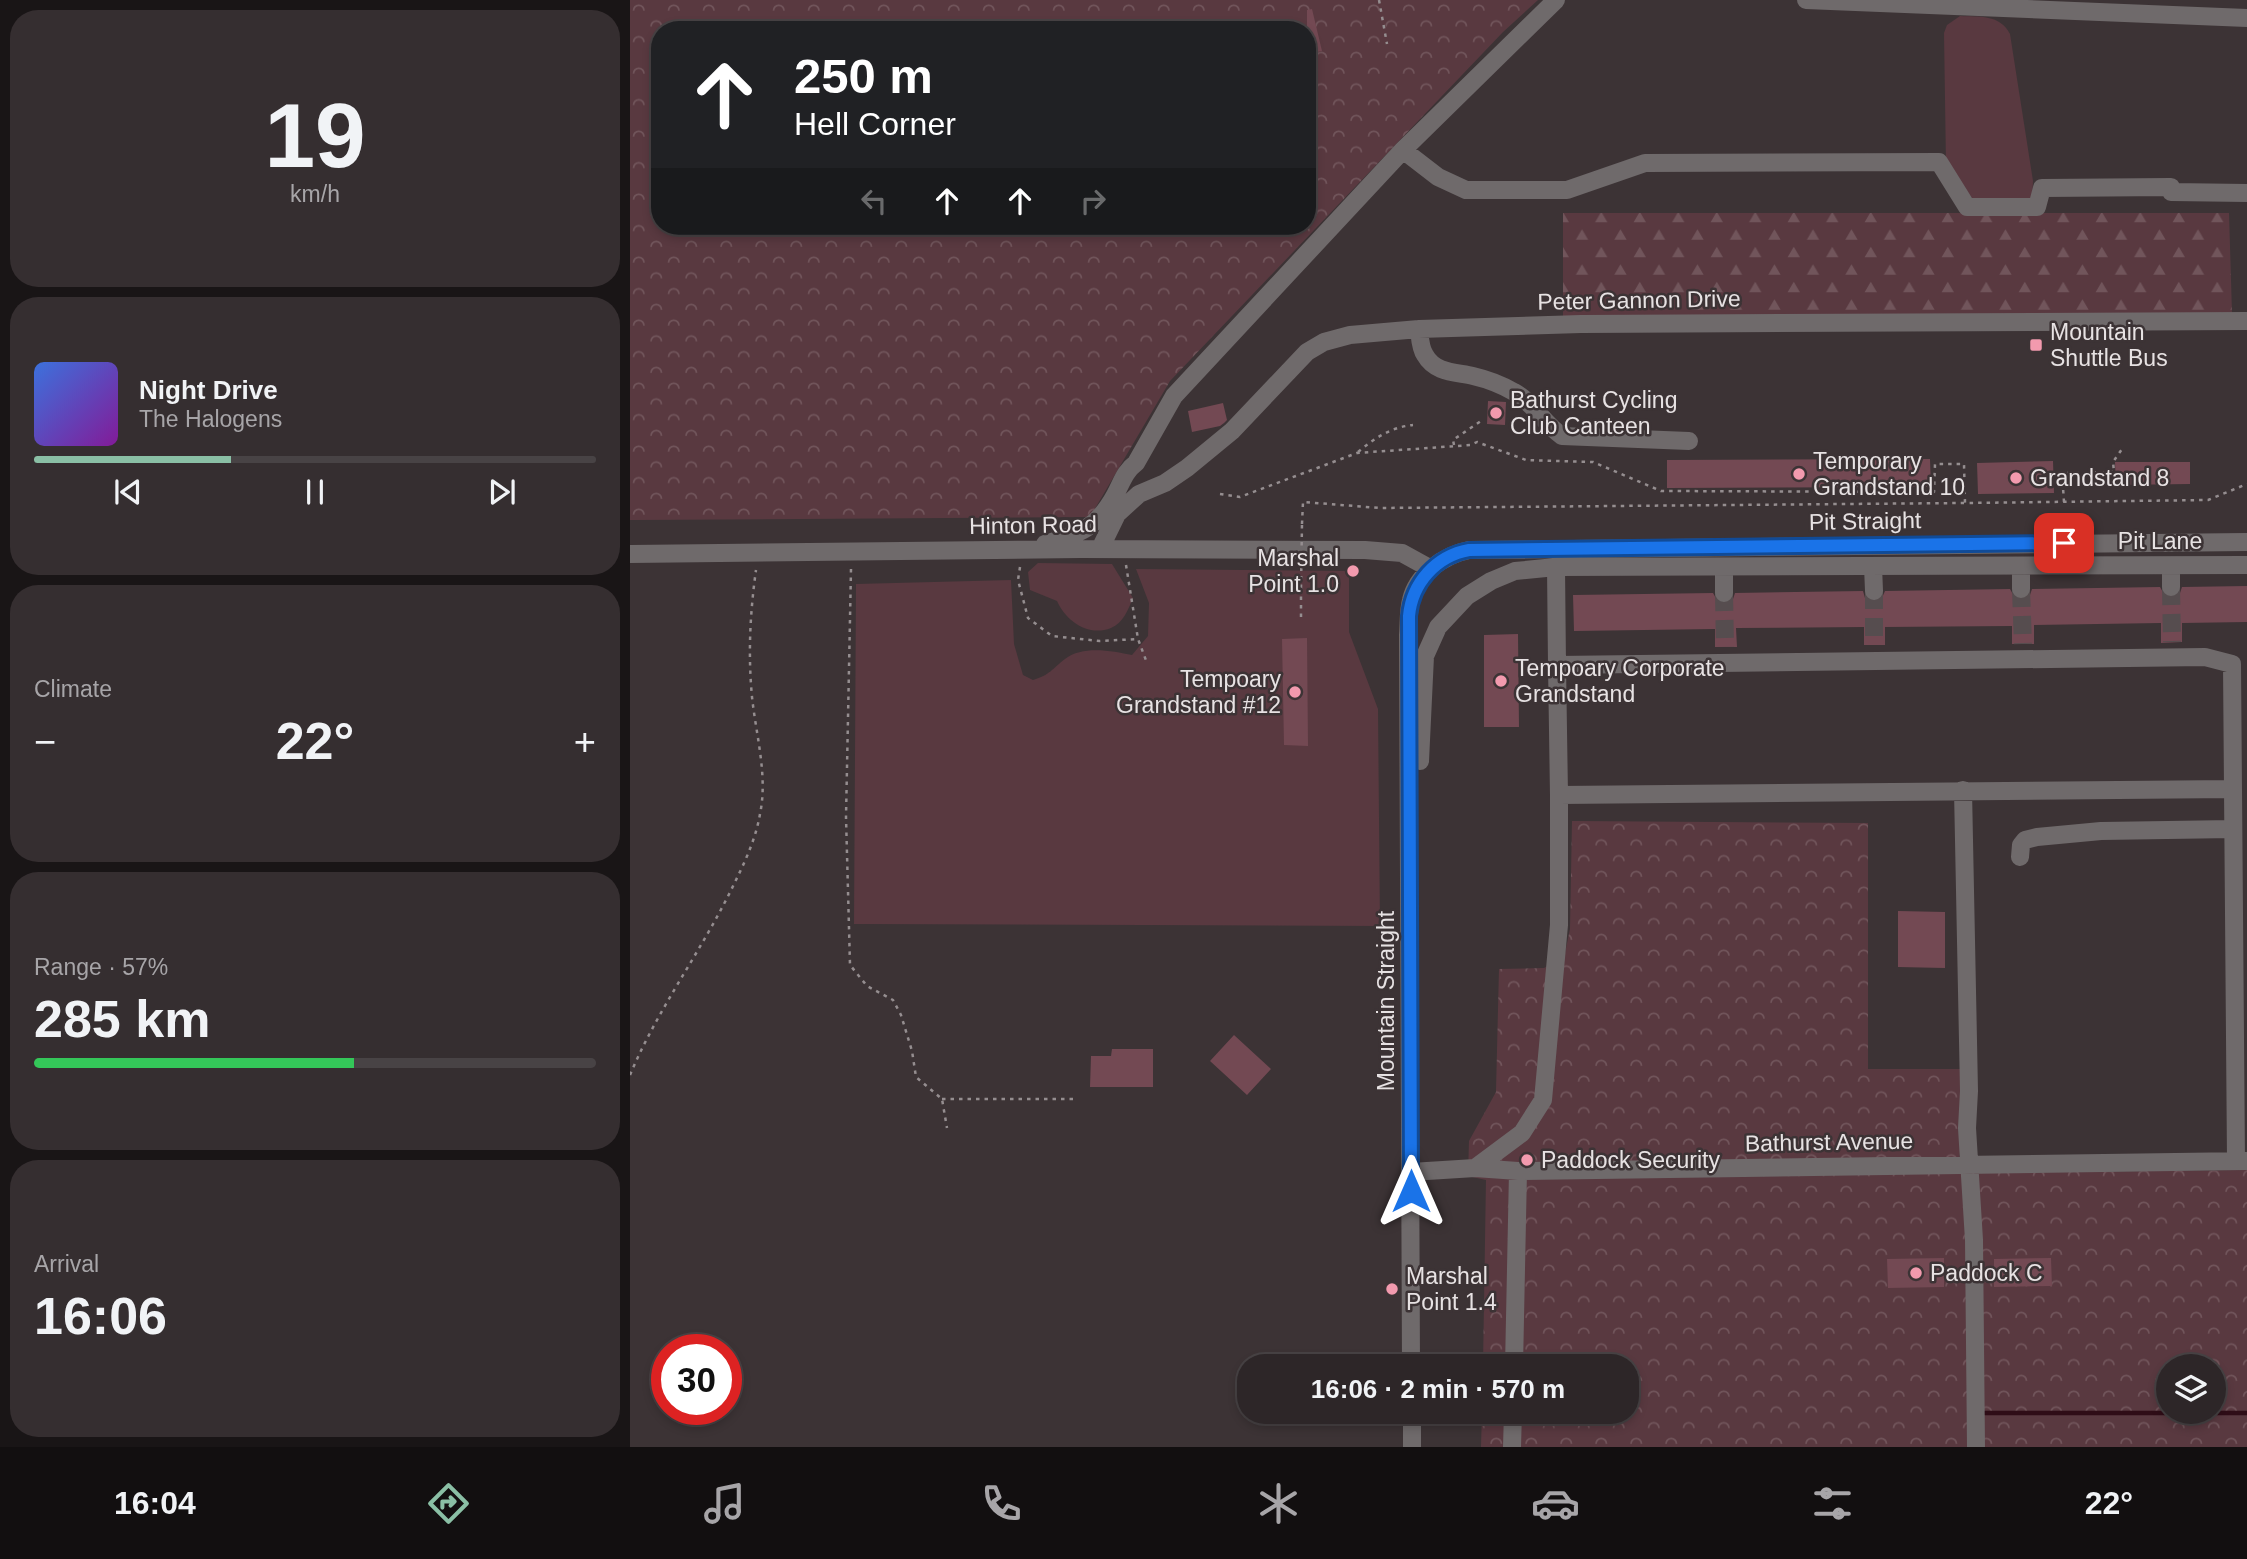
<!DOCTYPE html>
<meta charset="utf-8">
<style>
body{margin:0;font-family:Arial,sans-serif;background:#352e30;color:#f1f3f6;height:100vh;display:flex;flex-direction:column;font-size:26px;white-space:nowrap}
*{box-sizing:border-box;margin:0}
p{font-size:23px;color:#a7a5a8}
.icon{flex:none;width:38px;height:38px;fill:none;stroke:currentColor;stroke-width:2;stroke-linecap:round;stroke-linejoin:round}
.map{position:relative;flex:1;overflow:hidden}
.drawer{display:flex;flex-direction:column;gap:10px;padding:10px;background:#191516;width:630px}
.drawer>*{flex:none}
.guide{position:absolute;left:21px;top:21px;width:665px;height:214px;border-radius:28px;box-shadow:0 4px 10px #0003,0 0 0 2px #484345;background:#202124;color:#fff;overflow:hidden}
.tools{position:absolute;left:1526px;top:1354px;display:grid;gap:14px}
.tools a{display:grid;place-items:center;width:70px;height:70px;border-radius:50%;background:#2d2628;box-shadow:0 4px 10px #0003,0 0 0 2px #484345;font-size:35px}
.speed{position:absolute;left:21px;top:1334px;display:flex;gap:14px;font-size:35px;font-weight:700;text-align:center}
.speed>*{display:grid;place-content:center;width:91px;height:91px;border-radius:50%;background:#2d2628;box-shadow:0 4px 10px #0003,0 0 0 2px #484345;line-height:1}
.speed .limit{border:10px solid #d22;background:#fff;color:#111}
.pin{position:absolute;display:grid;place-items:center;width:60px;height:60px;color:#fff;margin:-30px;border-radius:14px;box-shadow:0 4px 10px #0006}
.me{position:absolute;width:77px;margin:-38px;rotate:0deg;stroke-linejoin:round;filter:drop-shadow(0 0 5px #0008)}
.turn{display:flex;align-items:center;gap:24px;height:147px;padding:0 28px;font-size:32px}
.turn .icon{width:91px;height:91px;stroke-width:2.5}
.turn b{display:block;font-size:49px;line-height:60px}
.lanes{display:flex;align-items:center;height:66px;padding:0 28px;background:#0003;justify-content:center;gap:35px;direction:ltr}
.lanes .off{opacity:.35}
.big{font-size:52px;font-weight:700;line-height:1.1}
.drawer .widget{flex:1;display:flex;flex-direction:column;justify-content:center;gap:10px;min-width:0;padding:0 24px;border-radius:28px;background:#352e30}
.drawer .dial{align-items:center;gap:0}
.dial b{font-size:91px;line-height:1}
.song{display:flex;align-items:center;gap:21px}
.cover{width:84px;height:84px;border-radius:10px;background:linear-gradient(135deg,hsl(220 70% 55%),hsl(290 70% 35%))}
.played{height:7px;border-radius:4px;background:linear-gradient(90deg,#8abfa5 35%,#484345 35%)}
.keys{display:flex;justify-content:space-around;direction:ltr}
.heat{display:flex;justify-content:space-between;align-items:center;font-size:38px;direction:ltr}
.charge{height:10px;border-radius:5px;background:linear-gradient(90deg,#34c759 57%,#484345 0)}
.trip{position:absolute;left:607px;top:1354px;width:402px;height:70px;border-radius:28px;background:#2d2628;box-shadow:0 4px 10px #0003,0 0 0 2px #484345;font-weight:700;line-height:70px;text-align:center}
.tabs{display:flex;height:112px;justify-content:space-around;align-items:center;background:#120f10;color:#a7a5a8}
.tabs .icon{width:49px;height:49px}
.tabs .selected{color:#8abfa5}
.tabs b{font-size:32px;color:#f1f3f6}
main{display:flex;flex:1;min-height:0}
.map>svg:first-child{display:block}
.grass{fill:#593940}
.forest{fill:url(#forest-firs)}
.park{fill:url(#park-crowns);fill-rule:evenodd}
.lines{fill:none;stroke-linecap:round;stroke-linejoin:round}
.stream{stroke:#2f0d17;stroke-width:4.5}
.building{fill:#734953}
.minor-tunnel{stroke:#564d4f;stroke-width:18;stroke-dasharray:18 9;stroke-linecap:butt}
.path{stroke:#958e90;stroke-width:2.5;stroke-dasharray:3.5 5;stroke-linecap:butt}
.minor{stroke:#6f6a6b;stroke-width:18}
.path-bridge{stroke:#958e90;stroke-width:2.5;stroke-dasharray:3.5 5;stroke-linecap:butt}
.route-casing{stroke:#114b97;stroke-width:18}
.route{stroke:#1a73e8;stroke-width:12}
.poi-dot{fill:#f29aae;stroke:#3c3335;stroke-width:2.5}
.labels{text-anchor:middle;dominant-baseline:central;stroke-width:5;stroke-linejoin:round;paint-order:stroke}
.street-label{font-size:23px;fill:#e7e2e3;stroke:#3c3335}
.poi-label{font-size:23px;fill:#e7e2e3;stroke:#3c3335;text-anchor:start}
</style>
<main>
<section class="drawer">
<div class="widget dial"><b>19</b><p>km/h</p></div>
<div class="widget">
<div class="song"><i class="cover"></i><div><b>Night Drive</b><p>The Halogens</p></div></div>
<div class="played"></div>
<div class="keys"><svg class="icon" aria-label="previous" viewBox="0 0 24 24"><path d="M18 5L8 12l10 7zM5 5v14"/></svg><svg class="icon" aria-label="pause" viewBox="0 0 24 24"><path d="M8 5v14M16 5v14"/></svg><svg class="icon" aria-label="next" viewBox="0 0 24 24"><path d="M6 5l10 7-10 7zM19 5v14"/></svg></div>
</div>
<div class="widget"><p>Climate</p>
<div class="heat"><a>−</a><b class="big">22°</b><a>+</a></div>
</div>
<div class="widget"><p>Range · 57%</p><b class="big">285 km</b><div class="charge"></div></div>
<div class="widget"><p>Arrival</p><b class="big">16:06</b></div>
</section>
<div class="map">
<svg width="1617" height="1447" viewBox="0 0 1617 1447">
<defs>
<pattern id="forest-firs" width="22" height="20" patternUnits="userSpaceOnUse" patternTransform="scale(1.75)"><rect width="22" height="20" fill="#593940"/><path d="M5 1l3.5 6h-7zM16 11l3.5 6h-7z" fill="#71555b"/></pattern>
<pattern id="park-crowns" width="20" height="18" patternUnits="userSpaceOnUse" patternTransform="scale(1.75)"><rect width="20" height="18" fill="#593940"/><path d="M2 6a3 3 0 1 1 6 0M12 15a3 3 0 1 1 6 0" fill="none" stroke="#71555b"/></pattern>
</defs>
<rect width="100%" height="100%" fill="#3c3335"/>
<path class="grass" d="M1330,16C1349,17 1370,14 1380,34L1403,181L1402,202L1347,204L1316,166L1314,33L1317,25Z
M408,563L482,564L503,598C498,610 493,623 481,628C458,637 436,621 427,601L400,590L398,572Z
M506,569L719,571V632L748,709L750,926L224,924L226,584L381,580L384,644L393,675L403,680C420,675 422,669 435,659C453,645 482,651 502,655L518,636L519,603Z"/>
<path class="forest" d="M933,213H1599L1602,314L933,318Z"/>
<path class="park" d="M0,0H908L873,32L540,381L460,517L0,520ZM30,30H677V226H30Z
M942,821L1238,823V1069H1332L1331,1141L1328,1173L1617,1170V1447H851L852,1412H998V1367H853L856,1180L838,1176L839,1141L866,1092L869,969L914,968L934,958L940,929ZM1538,1367H1584V1412H1538Z"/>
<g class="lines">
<path class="stream" d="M1355,1413H1617"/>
</g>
<path class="building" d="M682,9L692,51L677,54V10Z
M858,401L876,402L875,425L857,424Z
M593,403L597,420L594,423L590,426L562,432L558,411Z
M1300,459L1301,487L1037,488V460Z
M1423,461L1424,493L1348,494L1347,463Z
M1485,462H1560V484L1486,485Z
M1617,586V622L1552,623V642L1531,643V623L1404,625V644H1382V626L1255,627V645H1234V627L1106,628L1107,647H1085V629L944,631L943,595L1083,593L1088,602L1095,604L1103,599L1105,593L1233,591L1235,598L1244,602L1251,600L1255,591L1380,589L1385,598L1392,600L1400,595L1402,589L1530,587L1535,596L1542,598L1550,593L1552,587Z
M888,634L889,727H854V635Z
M677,638L678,746L654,745L652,639Z
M1268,911L1315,912V968L1268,967Z
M604,1035L641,1069L617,1095L580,1061Z
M482,1049H523V1087H460L461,1056H481Z
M1314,1258V1287L1258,1288L1257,1259Z
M1421,1258L1422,1286L1364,1287V1259Z"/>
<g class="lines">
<path class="minor-tunnel" d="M1541,587L1542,642
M1391,589L1393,644
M1244,591V645
M1094,593L1095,647"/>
<path class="path" d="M749,0L757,44
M824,445L823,440L851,421
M728,452C745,438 761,427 783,425
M590,494L610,497L727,453L841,445L847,442L896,460L963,462L1031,491L1304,492L1305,464H1334L1335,503L1578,500L1617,484
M1434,502L1432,473L1484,472L1483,462L1492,449
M672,524L673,502L750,508L1334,503
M496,565L508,639L517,663
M390,567L388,580L398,618L422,636L470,641L508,639
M221,569L216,817L220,965L237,986L263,1000L271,1015L282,1051L286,1077L312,1099L317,1128
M671,617V588
M0,1075C28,1008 73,949 104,884C115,862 126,838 130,814C138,776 126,735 122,697C118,654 120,613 126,570
M312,1099H447"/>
<path class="minor" d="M1176,0L1617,18
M773,150L808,177L836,190H937L1015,163L1309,162L1337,207H1407L1412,188L1541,187V192L1617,193
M789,329C790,337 790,348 795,355C805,373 825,372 843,376C856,379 872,385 884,392C904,403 913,423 932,436L1059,441
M468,520L487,514L509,494L535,483L557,468L602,431L677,352L694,342L720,335L789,329L951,324L1617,321
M415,544C450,534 467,528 485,495C492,482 495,471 506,463L544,396L773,150L926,0
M470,549L490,508
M0,554L451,549L735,550L772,553L801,569
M1243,566L1244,591
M1541,566V587
M926,567L927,665
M1094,567V593
M1391,567V589
M1575,657L1602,664L1603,789L929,795L927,665Z
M790,761L795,656L808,627L837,596L861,581L885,571L926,567L1617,565
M1603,789L1606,1161
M1333,790L1339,1091L1337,1128L1344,1240L1346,1447
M1390,857L1391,845L1395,840L1407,837L1471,831L1603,829
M845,1168L892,1133L913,1100L929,925V795
M781,1172L845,1168L888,1171L1617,1161
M781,1367L778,635C779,624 778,611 781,600C787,574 814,555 839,550L1617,542
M884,1367L888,1171
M782,1412V1447
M882,1447L883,1412"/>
<path class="path-bridge" d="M671,588L672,524"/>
</g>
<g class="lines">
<defs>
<path id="route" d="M781,1191L779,616C782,583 806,556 839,550L1434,543"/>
</defs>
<use href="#route" class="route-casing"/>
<use href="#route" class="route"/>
</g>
<g class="poi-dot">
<rect x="1399" y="338" width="14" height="14" rx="3.5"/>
<circle cx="866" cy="413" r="7"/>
<circle cx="1169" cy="474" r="7"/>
<circle cx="1386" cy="478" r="7"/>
<circle cx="723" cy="571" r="7"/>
<circle cx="871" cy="681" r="7"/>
<circle cx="665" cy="692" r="7"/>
<circle cx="897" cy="1160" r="7"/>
<circle cx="1286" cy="1273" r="7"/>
<circle cx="762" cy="1289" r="7"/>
</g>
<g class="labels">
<g class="street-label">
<text transform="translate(1009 300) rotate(-1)">Peter Gannon Drive</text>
<text transform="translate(1235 521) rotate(-1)">Pit Straight</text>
<text transform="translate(403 525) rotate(-1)">Hinton Road</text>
<text x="1530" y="541">Pit Lane</text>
<text transform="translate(756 1001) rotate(-90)">Mountain Straight</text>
<text transform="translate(1199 1142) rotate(-1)">Bathurst Avenue</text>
</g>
<g class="poi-label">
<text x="1420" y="332">Mountain<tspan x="1420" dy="26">Shuttle Bus</tspan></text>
<text x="880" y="400">Bathurst Cycling<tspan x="880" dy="26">Club Canteen</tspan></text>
<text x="1183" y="461">Temporary<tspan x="1183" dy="26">Grandstand 10</tspan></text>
<text x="1400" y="478">Grandstand 8</text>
<text x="709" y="558" text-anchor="end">Marshal<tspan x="709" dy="26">Point 1.0</tspan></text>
<text x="885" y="668">Tempoary Corporate<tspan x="885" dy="26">Grandstand</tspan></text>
<text x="651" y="679" text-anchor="end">Tempoary<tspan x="651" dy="26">Grandstand #12</tspan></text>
<text x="911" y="1160">Paddock Security</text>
<text x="1300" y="1273">Paddock C</text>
<text x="776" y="1276">Marshal<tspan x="776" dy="26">Point 1.4</tspan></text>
</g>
</g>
</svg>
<div class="tools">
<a><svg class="icon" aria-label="layers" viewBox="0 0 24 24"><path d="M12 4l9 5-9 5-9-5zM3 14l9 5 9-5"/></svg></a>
</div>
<div class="speed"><div class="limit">30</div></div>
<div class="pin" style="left:1434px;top:543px;background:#d93025"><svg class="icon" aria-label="arrive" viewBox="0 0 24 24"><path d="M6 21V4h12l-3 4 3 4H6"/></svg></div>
<svg class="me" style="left:781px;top:1191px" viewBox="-20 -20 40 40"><path d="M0-17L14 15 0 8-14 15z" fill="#1a73e8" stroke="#fff" stroke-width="4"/></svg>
<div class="trip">16:06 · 2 min · 570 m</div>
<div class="guide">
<div class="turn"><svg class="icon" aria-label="ahead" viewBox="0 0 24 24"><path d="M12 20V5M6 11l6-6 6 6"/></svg><div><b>250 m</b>Hell Corner</div></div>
<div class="lanes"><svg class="icon off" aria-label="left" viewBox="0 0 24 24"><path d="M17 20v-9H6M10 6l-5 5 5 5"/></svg><svg class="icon" aria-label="ahead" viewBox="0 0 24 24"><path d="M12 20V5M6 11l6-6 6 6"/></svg><svg class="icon" aria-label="ahead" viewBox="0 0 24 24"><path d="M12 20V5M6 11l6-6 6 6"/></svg><svg class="icon off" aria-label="right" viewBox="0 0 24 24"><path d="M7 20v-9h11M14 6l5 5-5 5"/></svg></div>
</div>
</div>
</main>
<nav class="tabs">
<b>16:04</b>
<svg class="icon selected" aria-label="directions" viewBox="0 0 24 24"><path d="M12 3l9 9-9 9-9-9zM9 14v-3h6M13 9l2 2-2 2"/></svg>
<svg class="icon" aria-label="music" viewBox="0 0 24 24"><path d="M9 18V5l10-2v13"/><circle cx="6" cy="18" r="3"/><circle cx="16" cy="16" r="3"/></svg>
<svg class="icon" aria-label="phone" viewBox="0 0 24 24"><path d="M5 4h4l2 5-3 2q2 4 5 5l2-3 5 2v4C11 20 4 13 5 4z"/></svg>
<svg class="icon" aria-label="climate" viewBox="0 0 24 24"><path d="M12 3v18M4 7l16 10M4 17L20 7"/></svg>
<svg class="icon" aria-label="car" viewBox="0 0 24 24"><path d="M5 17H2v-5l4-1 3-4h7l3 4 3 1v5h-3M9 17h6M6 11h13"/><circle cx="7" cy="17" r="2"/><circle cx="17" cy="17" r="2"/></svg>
<svg class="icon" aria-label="filters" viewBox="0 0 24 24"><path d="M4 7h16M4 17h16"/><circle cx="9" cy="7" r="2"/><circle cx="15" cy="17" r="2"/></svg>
<b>22°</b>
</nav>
